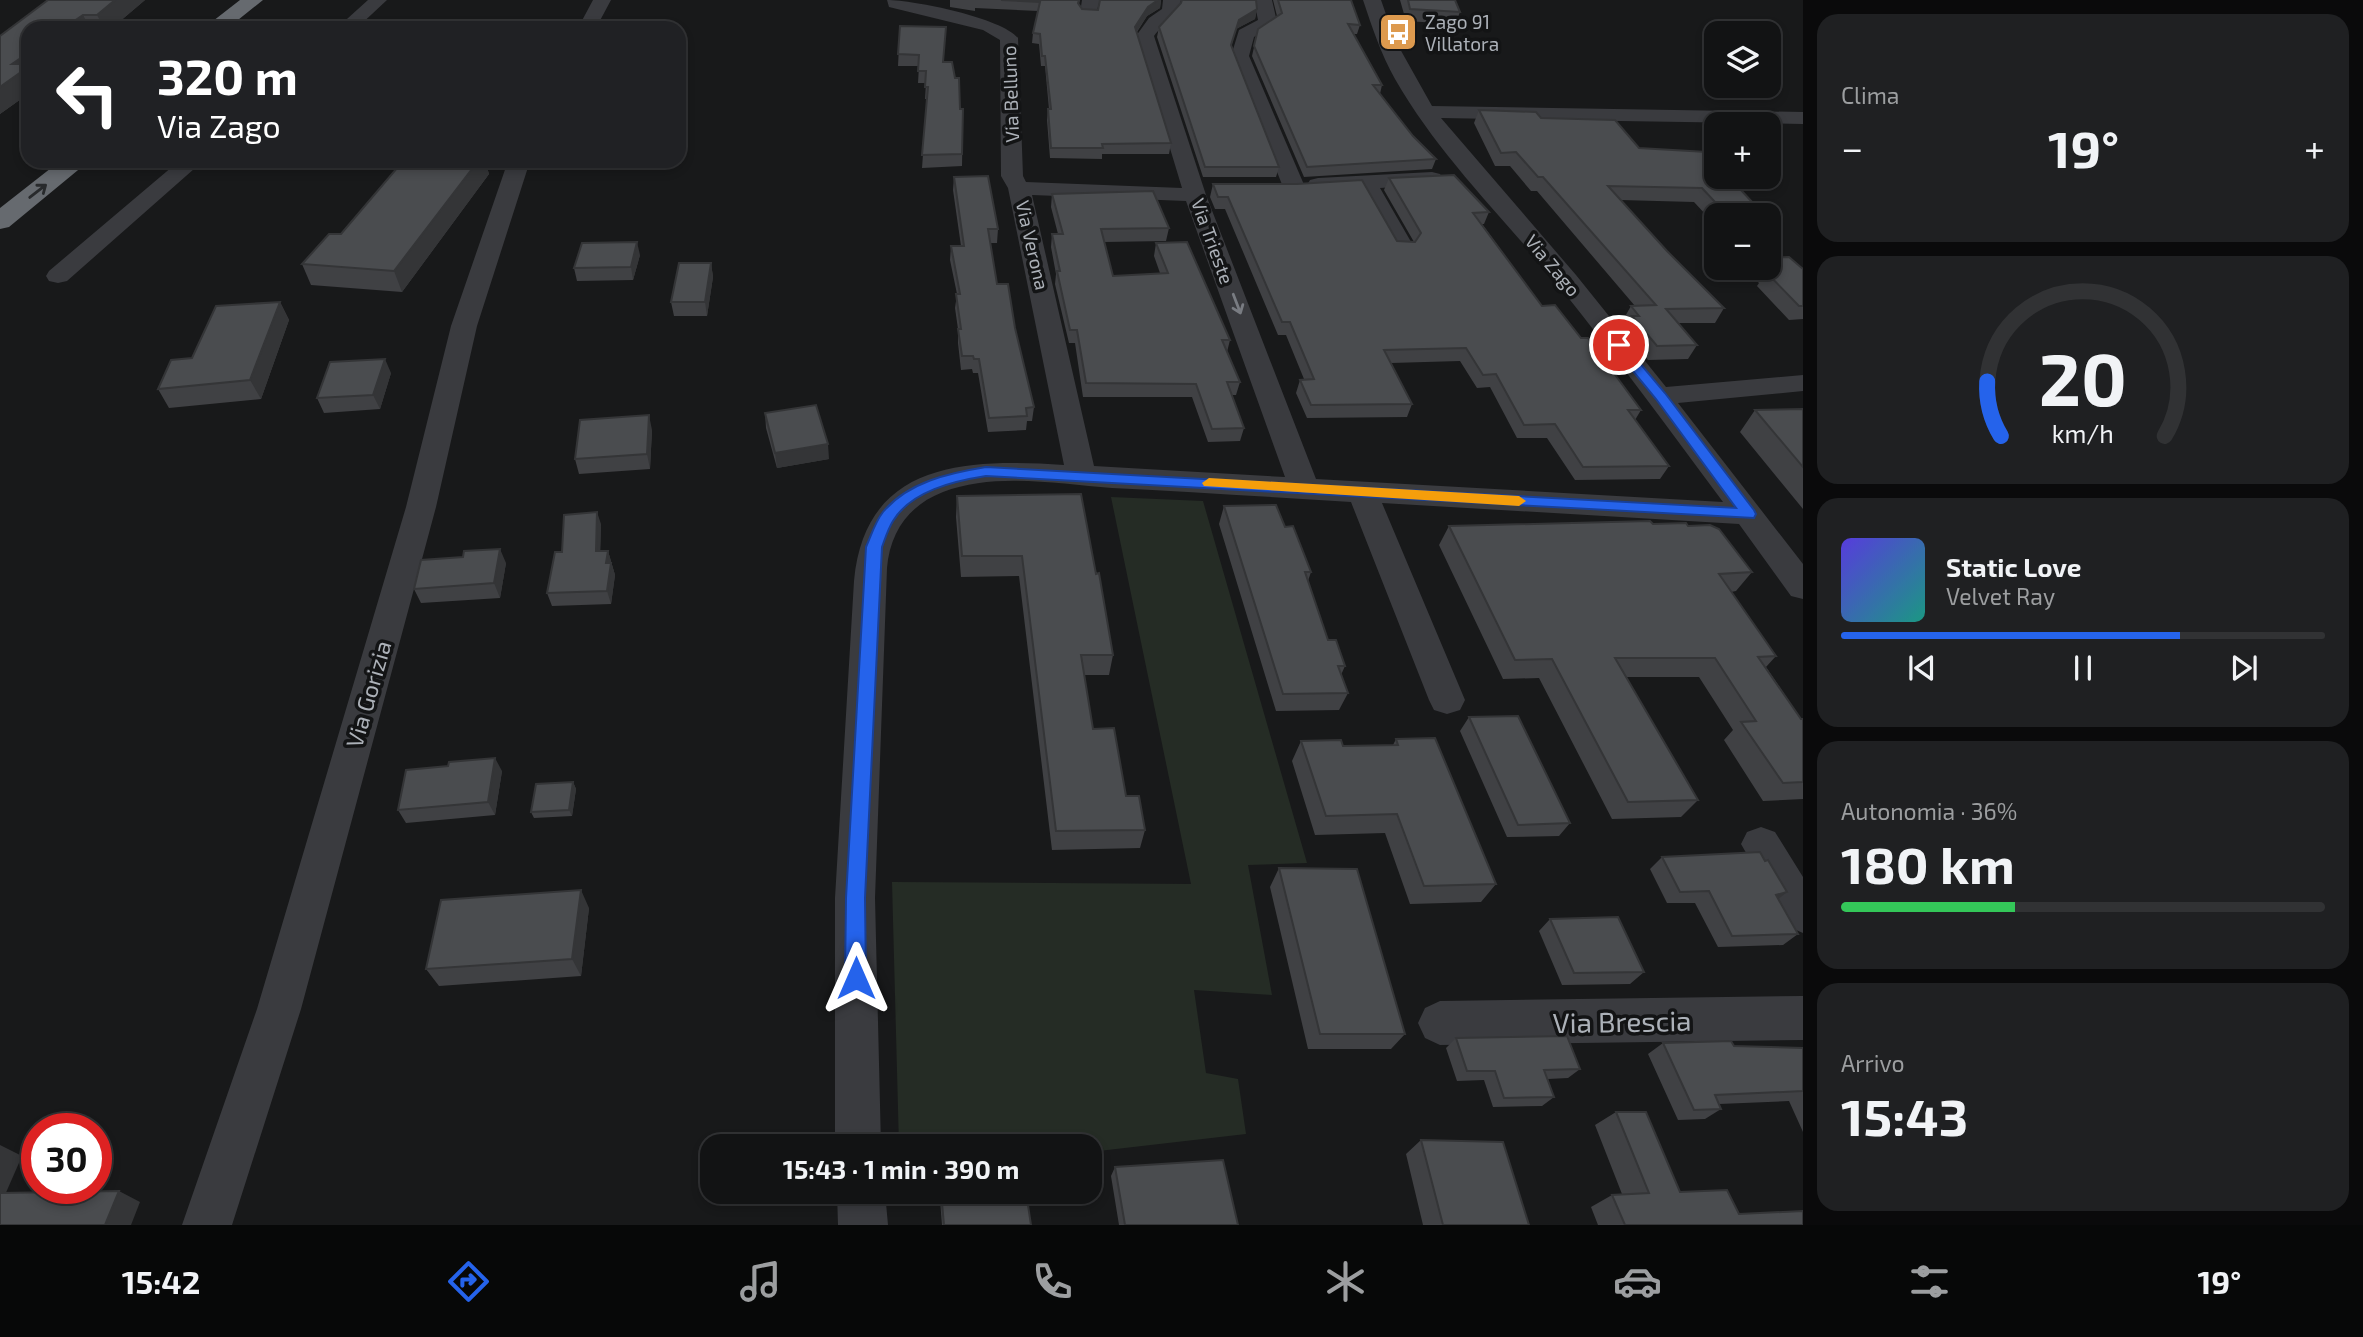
<!DOCTYPE html>
<html lang="it">
<meta charset="utf-8">
<style>
body{margin:0;font-family:"Exo 2",sans-serif;background:#1f2022;color:#f1f3f6;height:100vh;display:flex;flex-direction:column;font-size:26px;white-space:nowrap}
*{box-sizing:border-box;margin:0}
p{font-size:23px;color:#9c9ea0}
.icon{flex:none;width:38px;height:38px;fill:none;stroke:currentColor;stroke-width:2;stroke-linecap:round;stroke-linejoin:round}
.map{position:relative;flex:1;overflow:hidden}
.sheet{display:flex;flex-direction:column;gap:14px;padding:14px;background:#0a0a0b;width:560px}
.sheet>*{flex:none}
.top-card{position:absolute;left:21px;top:21px;width:665px;height:147px;border-radius:21px;box-shadow:0 4px 10px #0003,0 0 0 2px #313234;background:#202124;color:#fff;overflow:hidden}
.buttons{position:absolute;left:1704px;top:21px;display:grid;gap:14px}
.buttons a{display:grid;place-items:center;width:77px;height:77px;border-radius:14px;background:#121314;box-shadow:0 4px 10px #0003,0 0 0 2px #313234;font-size:35px}
.speed{position:absolute;left:21px;top:1113px;display:flex;gap:14px;font-size:35px;font-weight:700;text-align:center}
.speed>*{display:grid;place-content:center;width:91px;height:91px;border-radius:50%;background:#121314;box-shadow:0 4px 10px #0003,0 0 0 2px #313234;line-height:1}
.speed .limit{border:10px solid #d22;background:#fff;color:#111}
.pin{position:absolute;display:grid;place-items:center;width:60px;height:60px;color:#fff;margin:-30px;border:4px solid #fff;border-radius:50%;box-shadow:0 2px 7px #0007}
.me{position:absolute;width:77px;margin:-38px;rotate:0deg;stroke-linejoin:round;filter:drop-shadow(0 0 5px #0008)}
.turn{display:flex;align-items:center;gap:24px;height:147px;padding:0 21px;font-size:32px}
.turn .icon{width:91px;height:91px;stroke-width:2.5}
.turn b{display:block;font-size:49px;line-height:60px}
.big{font-size:52px;font-weight:700;line-height:1.1}
.sheet .card{flex:1;display:flex;flex-direction:column;justify-content:center;gap:10px;min-width:0;padding:0 24px;border-radius:21px;background:#1f2022}
.sheet .dial{align-items:center;gap:0}
.dial svg{height:182px;overflow:visible;fill:none;stroke:#313234;stroke-width:7;stroke-linecap:round;text-anchor:middle}
.dial text{fill:#f1f3f6;stroke:none}
.song{display:flex;align-items:center;gap:21px}
.cover{width:84px;height:84px;border-radius:10px;background:linear-gradient(135deg,hsl(250 70% 55%),hsl(170 70% 35%))}
.played{height:7px;border-radius:4px;background:linear-gradient(90deg,#2563eb 70%,#313234 70%)}
.keys{display:flex;justify-content:space-around;direction:ltr}
.heat{display:flex;justify-content:space-between;align-items:center;font-size:38px;direction:ltr}
.charge{height:10px;border-radius:5px;background:linear-gradient(90deg,#34c759 36%,#313234 0)}
.trip{position:absolute;left:700px;top:1134px;width:402px;height:70px;border-radius:21px;background:#121314;box-shadow:0 4px 10px #0003,0 0 0 2px #313234;font-weight:700;line-height:70px;text-align:center}
.dock{display:flex;height:112px;justify-content:space-around;align-items:center;background:#070808;color:#9c9ea0}
.dock .icon{width:49px;height:49px}
.dock .on{color:#2563eb}
.dock b{font-size:32px;color:#f1f3f6}
main{display:flex;flex:1;min-height:0}
.map>svg:first-child{display:block}
.green{fill:#252c25}
.lines{fill:none;stroke-linecap:round;stroke-linejoin:round}
.minor{fill:#3a3b3f;fill-rule:evenodd}
.highway{fill:#666a6f;fill-rule:evenodd}
.wall{fill:#404144}
.shaded-wall{fill:#343537}
.building{fill:#4a4c4f;stroke:#343537;stroke-width:2}
.oneway{stroke:#282a2c}
.oneway2{stroke:#797c82}
.route{fill:#2563eb;stroke:#184099;stroke-width:2}
.slow{fill:#f59e0b}
.labels{text-anchor:middle;dominant-baseline:central;stroke-width:7;stroke-linejoin:round;paint-order:stroke}
.far-poi-label{font-size:19px;fill:#acb1b8;stroke:#131415;text-anchor:start}
.far-street-label{font-size:19px;fill:#acb1b8;stroke:#131415}
.street-label{font-size:23px;fill:#acb1b8;stroke:#131415}
.near-street-label{font-size:28px;fill:#acb1b8;stroke:#131415}
</style>
<main>
<div class="map">
<svg width="1803" height="1225" viewBox="0 0 1803 1225">
<rect width="100%" height="100%" fill="#18191a"/>
<path class="green" d="M1111,497L1203,501L1307,863L1248,865L1272,995L1194,990L1206,1073L1238,1079L1246,1134L1090,1152V1146H899L892,882L1191,884Z"/>
<g class="lines">
<path class="minor" d="M368,0H387L357,28H337Z
M593,0H611L596,28H578Z
M887,0C914,0 1002,18 1018,38L1023,176L1026,182L1182,188L1136,36L1149,18L1162,9L1163,0H1181C1178,17 1164,22 1154,36L1206,195L1316,479L1723,502C1669,429 1616,357 1559,286C1504,218 1439,156 1395,79C1381,54 1372,27 1363,0H1381L1395,40L1432,106L1803,112V124L1441,118L1576,275L1666,387L1803,375V391L1678,403L1803,564V599L1791,596L1739,524L1382,503L1465,700L1460,710L1447,714L1434,710L1429,700L1351,502C1271,497 1192,492 1112,488C1058,484 995,472 943,492C909,505 890,532 887,568L875,898L881,1146H835V898L854,581C865,460 968,459 1064,465L1008,188L1001,176L1000,40L983,30L889,7ZM1032,195L1186,201L1285,477L1094,466Z
M1082,0H1100L1095,17H1083L1080,13Z
M1254,0H1272L1277,22L1254,37L1249,56L1305,187L1302,192H1286L1283,187L1231,56L1239,30L1258,20Z
M179,161H203L67,281L58,283L49,281L46,276L49,271Z
M508,161H530L477,326L436,507L301,1009L232,1225H182L257,1009L406,507L451,326Z
M1432,172L1440,174L1443,179L1440,184L1380,188L1414,247L1410,252H1394L1390,247L1358,190H1310L1307,185L1310,180L1318,178Z
M1761,827L1775,832L1803,877V933L1789,927L1741,844L1747,832Z
M1803,996V1040L1440,1045L1425,1038L1418,1023L1425,1008L1440,1001Z
M837,1192H885L888,1225H838Z"/>
<path class="highway" d="M240,0H263L228,28H204Z
M60,161H89L9,227L0,229V208Z"/>
</g>
<path class="wall" d="M48,0H145L112,28H28V94L0,114V36Z
M950,0H1080L1079,4L1082,9L1098,10L1100,0H1161L1160,8L1147,16L1137,32L1171,143L1169,154H1102V159L1050,158L1047,120L1048,109H1049L1045,66H1041L1039,44L1032,43L1033,33L1038,11L975,8V11L950,7Z
M1273,0H1351L1360,25L1357,34H1353L1382,85L1380,94L1413,136L1436,159L1432,169L1304,177L1252,56L1258,29L1277,16Z
M1400,0H1455L1460,12L1455,24L1406,21Z
M1181,3L1257,9L1255,19L1236,29L1231,47L1279,167L1276,177H1203L1157,37L1159,27Z
M900,26L944,62L960,109H963L962,166L922,168L927,99H925L926,83H918L919,66H898Z
M1479,110L1541,118L1639,148L1753,203L1745,215L1707,216L1694,202L1621,200L1667,251L1724,308L1715,323H1678L1697,345L1688,359L1648,360L1624,330L1627,325L1623,320L1631,306H1635L1537,191H1531L1510,166H1495L1474,123Z
M403,161H485L489,174L402,292L311,285L302,264L341,234Z
M954,177L998,229L997,243H990L997,284L1015,328L1034,407L1032,421H1027L1026,430L988,432L978,373H973L972,369L961,370L958,343V329L955,308L957,294L950,260L951,246H961L953,190Z
M1389,178L1489,212L1484,224H1482L1542,306L1581,338L1641,410L1635,420L1669,466L1660,479L1575,480L1547,438H1517L1490,387L1477,388L1460,361L1391,363L1412,404L1407,417L1307,418L1296,393L1300,380L1304,379L1286,335H1278L1225,209H1215L1210,197L1213,184L1397,241L1414,242L1384,190Z
M1052,194L1169,228L1166,241L1104,242L1113,276L1160,273L1154,256L1156,243L1230,340L1227,352L1240,382L1236,395H1232L1244,428L1240,441L1208,442L1192,397H1083L1075,343H1069L1055,284L1056,274L1051,247L1052,234H1058L1051,207Z
M640,255L633,280L577,281L574,268Z
M711,263L713,277L707,316H674L671,302Z
M1750,268L1803,269V319L1789,320L1757,286L1759,283L1748,272Z
M280,302L289,320L261,399L169,408L158,389L192,358Z
M391,373L380,409L324,413L317,398Z
M1803,409V509L1740,432L1755,410Z
M765,413L829,459L777,468L766,428Z
M652,430L650,469L579,474L575,459Z
M957,496L1096,574L1113,655L1109,675H1084L1093,729L1126,796L1145,830L1140,848L1052,850L1019,576L961,577L956,517Z
M1224,506L1311,572L1308,581L1328,640L1345,666L1341,675L1348,693L1339,710L1276,711L1219,524Z
M601,524L600,551H608L615,575L611,604L552,606L547,593L562,552Z
M1653,524L1688,526L1752,572L1736,591L1731,592L1776,656L1766,667L1801,719H1803V799L1763,801L1724,740L1733,730L1699,677H1626L1698,800L1681,817L1612,819L1539,678L1503,679L1439,545L1449,526Z
M506,563L500,598L421,603L414,589Z
M1469,717L1570,823L1559,836L1507,837L1460,731Z
M1396,739L1496,884L1481,902L1410,904L1385,833L1315,835L1292,761L1301,741L1343,746L1393,745Z
M448,766L502,771L495,815L406,823L398,810Z
M573,782L576,789L572,816L534,818L531,812Z
M1662,857L1778,899L1798,934L1783,945L1718,947L1695,903H1667L1650,869Z
M1279,868L1405,1034L1391,1049H1308L1270,887Z
M589,908L581,976L439,986L426,969Z
M1550,919L1644,972L1630,984L1562,985L1539,931Z
M1456,1038L1580,1069L1568,1078L1548,1079L1554,1097L1542,1106L1493,1107L1484,1080L1457,1081L1446,1048Z
M1663,1043L1803,1048V1132L1789,1101L1719,1104L1721,1109L1705,1119L1678,1120L1648,1054Z
M1616,1112L1680,1192L1739,1214L1803,1225H1598L1591,1207L1612,1195L1622,1194L1595,1125Z
M1421,1140L1529,1225H1423L1406,1154Z
M1115,1167L1238,1225H1119L1111,1176Z
M941,1192L1031,1225H942L940,1200Z"/>
<path class="shaded-wall" d="M115,0H145L112,28H104L97,15Z
M1158,0H1161L1160,8L1147,16L1133,37L1135,27L1148,7Z
M1257,9L1255,19L1236,29L1228,55L1239,20Z
M83,15L90,28H64Z
M28,53V94L0,114V87L12,64Z
M478,161H485L489,174L402,292L394,271Z
M637,242L640,255L633,280L631,267Z
M711,263L713,277L707,316L705,302Z
M280,302L289,320L261,399L250,380Z
M385,359L391,373L380,409L373,395Z
M649,415L652,430L650,469L647,454Z
M828,444L829,459L777,468L775,453Z
M597,512L601,524L600,564L596,551Z
M500,549L506,563L500,598L494,583Z
M608,551L615,575L611,604L607,591L606,563Z
M495,758L502,771L495,815L488,802Z
M573,782L576,789L572,816L569,810Z
M581,890L589,908L581,976L572,959Z
M1787,892L1772,904L1776,895Z
M0,1145L22,1156L1,1204L0,1203Z
M119,1191L140,1202L131,1225H105Z"/>
<path class="building" d="M48,0H115L97,15H83L64,28H28V53L12,64H28V67L0,87V36Z
M1001,0H1079L1078,3L1082,9L1098,10L1100,0H1158L1148,7L1135,27L1171,143L1102,144L1103,148H1051L1048,109H1051L1045,56H1042L1040,34L1033,33L1040,2Z
M1182,0H1256L1257,9L1239,20L1231,45L1279,167H1205L1159,27L1181,3Z
M1278,0H1351L1360,25L1348,24L1382,85H1373L1413,136L1436,159L1307,167L1254,46L1258,29L1282,13Z
M1408,0H1455L1460,12L1410,9Z
M900,26L946,27L943,62H952L955,78H959L960,109H963L962,154L922,155L928,87H925L926,71H918L919,55L898,54Z
M1479,110L1536,112L1541,118L1615,120L1639,148L1707,152L1717,163V177H1729L1753,203L1715,202L1702,188L1608,186L1667,251L1724,308L1666,309L1697,345L1657,346L1632,316H1639L1631,306L1656,305L1543,177H1538L1516,152L1501,153Z
M403,161H478L394,271L302,264L329,234H341Z
M1454,175L1489,212L1473,213L1542,306L1555,305L1581,338H1588L1641,410H1628L1669,466L1583,467L1555,424L1524,425L1496,374L1483,375L1466,348L1384,350L1412,404L1311,405L1300,380L1314,379L1290,322H1282L1228,197H1218L1213,184H1297L1362,180L1397,241L1415,242L1421,233L1389,178Z
M988,176L998,229H988L997,284H1008L1015,328L1034,407L1026,408L1027,416L989,418L979,359H974L973,356H962L958,329H961L956,294H960L951,246H964L954,177Z
M1153,191L1169,228L1101,229L1113,276L1168,273L1156,243L1187,242L1230,340H1222L1240,382H1227L1244,428L1212,429L1196,384L1086,383L1077,330H1070L1057,271H1060L1052,234H1063L1052,194Z
M637,242L631,267L574,268L582,243Z
M1789,257L1803,269V306H1799L1766,272H1771L1766,268H1769V258Z
M679,263H711L705,302H671Z
M280,302L250,380L158,389L171,360L192,358L216,306Z
M385,359L373,395L317,398L330,362Z
M816,405L828,444L775,453L765,413Z
M1803,409V467L1755,410Z
M649,415L647,454L575,459L580,420Z
M1081,494L1096,574L1099,573L1113,655H1081L1093,729L1114,728L1126,796H1139L1145,830L1056,831L1022,556H962L957,496Z
M1276,505L1285,527L1293,526L1311,572H1305L1328,640H1336L1345,666H1338L1348,693L1283,694L1224,506Z
M597,512L596,551H608L606,563H611L607,591L547,593L555,552H562L564,515Z
M1650,521L1653,524L1686,523L1688,526L1710,525L1719,529L1752,572L1719,574L1776,656L1758,657L1801,719H1803V782L1783,783L1741,722L1756,721L1715,658H1615L1698,800L1628,802L1552,659L1515,660L1449,526Z
M500,549L494,583L414,589L421,560L463,557L464,551Z
M1518,716L1570,823L1518,825L1469,717Z
M1435,738L1496,884L1424,886L1397,814L1326,816L1301,741L1341,740L1343,746L1398,745L1396,739Z
M495,758L488,802L398,810L406,770L448,766L449,762Z
M573,782L569,810L531,812L536,784Z
M1760,852L1765,861L1768,860L1787,892L1776,895L1798,934L1732,936L1709,891L1680,892L1662,857Z
M1279,868L1357,869L1405,1034H1320Z
M581,890L572,959L426,969L441,900Z
M1618,917L1644,972L1574,973L1550,919Z
M1567,1036L1580,1069L1544,1070L1554,1097L1504,1098L1495,1071H1467L1456,1038Z
M1731,1041L1734,1046L1803,1048V1091L1715,1095L1721,1109L1694,1110L1663,1043Z
M1616,1112H1646L1680,1192L1727,1190L1739,1214L1803,1211V1225H1625L1612,1195L1649,1193Z
M1421,1140L1503,1142L1529,1225H1443Z
M1223,1160L1238,1225H1125L1115,1167Z
M119,1191L105,1225H0V1193Z
M941,1192H1026L1031,1225H944Z"/>
<defs><path id="oneway-shaft" d="M-6 0H5M1.5-3L5.5 0L1.5 3" fill="none" stroke-width="1.6" stroke-linecap="round" stroke-linejoin="round" transform="scale(1.75)"/></defs>
<use class="oneway" href="#oneway-shaft" transform="translate(38 191) rotate(-38)"/>
<use class="oneway2" href="#oneway-shaft" transform="translate(1237 304) rotate(69)"/>
<path class="route" d="M1619,341L1623,343L1665,393L1754,510L1756,514L1754,518L986,476C954,481 911,491 893,521C888,529 885,539 882,547L865,898L866,978L863,985L856,988L848,985L845,978L846,898L866,547C871,536 875,522 883,512C908,482 949,473 986,467L1736,508L1656,399L1614,348L1613,345Z"/>
<path class="slow" d="M1209,478L1519,496L1526,501L1519,506L1204,486L1202,483Z"/>
<defs>
<symbol id="bus-square" viewBox="-11 -11 22 22"><rect x="-9" y="-9" width="18" height="18" rx="4" fill="#dd9a4e" stroke="#131415"/><path d="M-5-6H5V4H4V6H2V4H-2V6H-4V4H-5ZM-3.5-4V0h7V-4ZM-3.5 1.2v1.5H-2V1.2ZM2 1.2v1.5H3.5V1.2Z" fill="#fff"/></symbol>
</defs>
<g fill-rule="evenodd">
<use href="#bus-square" x="1376" y="10" width="44" height="44"/>
</g>
<g class="labels">
<g class="far-poi-label">
<text x="1425" y="21">Zago 91<tspan x="1425" dy="22">Villatora</tspan></text>
</g>
<g class="far-street-label">
<text transform="translate(1010 94) rotate(-92)">Via Belluno</text>
<text transform="translate(1213 241) rotate(70)">Via Trieste</text>
<text transform="translate(1033 245) rotate(77)">Via Verona</text>
<text transform="translate(1553 265) rotate(50)">Via Zago</text>
</g>
<g class="street-label">
<text transform="translate(368 694) rotate(-74)">Via Gorizia</text>
</g>
<g class="near-street-label">
<text transform="translate(1622 1021) rotate(-1)">Via Brescia</text>
</g>
</g>
</svg>
<div class="buttons">
<a><svg class="icon" aria-label="layers" viewBox="0 0 24 24"><path d="M12 4l9 5-9 5-9-5zM3 14l9 5 9-5"/></svg></a>
<a>+</a>
<a>−</a>
</div>
<div class="speed"><div class="limit">30</div></div>
<div class="pin" style="left:1619px;top:345px;background:#d93025"><svg class="icon" aria-label="arrive" viewBox="0 0 24 24"><path d="M6 21V4h12l-3 4 3 4H6"/></svg></div>
<svg class="me" style="left:856px;top:978px" viewBox="-20 -20 40 40"><path d="M0-17L14 15 0 8-14 15z" fill="#2563eb" stroke="#fff" stroke-width="4"/></svg>
<div class="trip">15:43 · 1 min · 390 m</div>
<div class="top-card">
<div class="turn"><svg class="icon" aria-label="left" viewBox="0 0 24 24"><path d="M17 20v-9H6M10 6l-5 5 5 5"/></svg><div><b>320 m</b>Via Zago</div></div>
</div>
</div>
<section class="sheet">
<div class="card"><p>Clima</p>
<div class="heat"><a>−</a><b class="big">19°</b><a>+</a></div>
</div>
<div class="card dial"><svg viewBox="0 0 100 80">
<path d="M14 69A42 42 0 1 1 86 69"/>
<path d="M14 69A42 42 0 0 1 8 45" stroke="#2563eb"/>
<text x="50" y="56" font-size="32" font-weight="700">20</text>
<text x="50" y="72" font-size="11">km/h</text>
</svg></div>
<div class="card">
<div class="song"><i class="cover"></i><div><b>Static Love</b><p>Velvet Ray</p></div></div>
<div class="played"></div>
<div class="keys"><svg class="icon" aria-label="previous" viewBox="0 0 24 24"><path d="M18 5L8 12l10 7zM5 5v14"/></svg><svg class="icon" aria-label="pause" viewBox="0 0 24 24"><path d="M8 5v14M16 5v14"/></svg><svg class="icon" aria-label="next" viewBox="0 0 24 24"><path d="M6 5l10 7-10 7zM19 5v14"/></svg></div>
</div>
<div class="card"><p>Autonomia · 36%</p><b class="big">180 km</b><div class="charge"></div></div>
<div class="card"><p>Arrivo</p><b class="big">15:43</b></div>
</section>
</main>
<nav class="dock">
<b>15:42</b>
<svg class="icon on" aria-label="directions" viewBox="0 0 24 24"><path d="M12 3l9 9-9 9-9-9zM9 14v-3h6M13 9l2 2-2 2"/></svg>
<svg class="icon" aria-label="music" viewBox="0 0 24 24"><path d="M9 18V5l10-2v13"/><circle cx="6" cy="18" r="3"/><circle cx="16" cy="16" r="3"/></svg>
<svg class="icon" aria-label="phone" viewBox="0 0 24 24"><path d="M5 4h4l2 5-3 2q2 4 5 5l2-3 5 2v4C11 20 4 13 5 4z"/></svg>
<svg class="icon" aria-label="climate" viewBox="0 0 24 24"><path d="M12 3v18M4 7l16 10M4 17L20 7"/></svg>
<svg class="icon" aria-label="car" viewBox="0 0 24 24"><path d="M5 17H2v-5l4-1 3-4h7l3 4 3 1v5h-3M9 17h6M6 11h13"/><circle cx="7" cy="17" r="2"/><circle cx="17" cy="17" r="2"/></svg>
<svg class="icon" aria-label="filters" viewBox="0 0 24 24"><path d="M4 7h16M4 17h16"/><circle cx="9" cy="7" r="2"/><circle cx="15" cy="17" r="2"/></svg>
<b>19°</b>
</nav>
